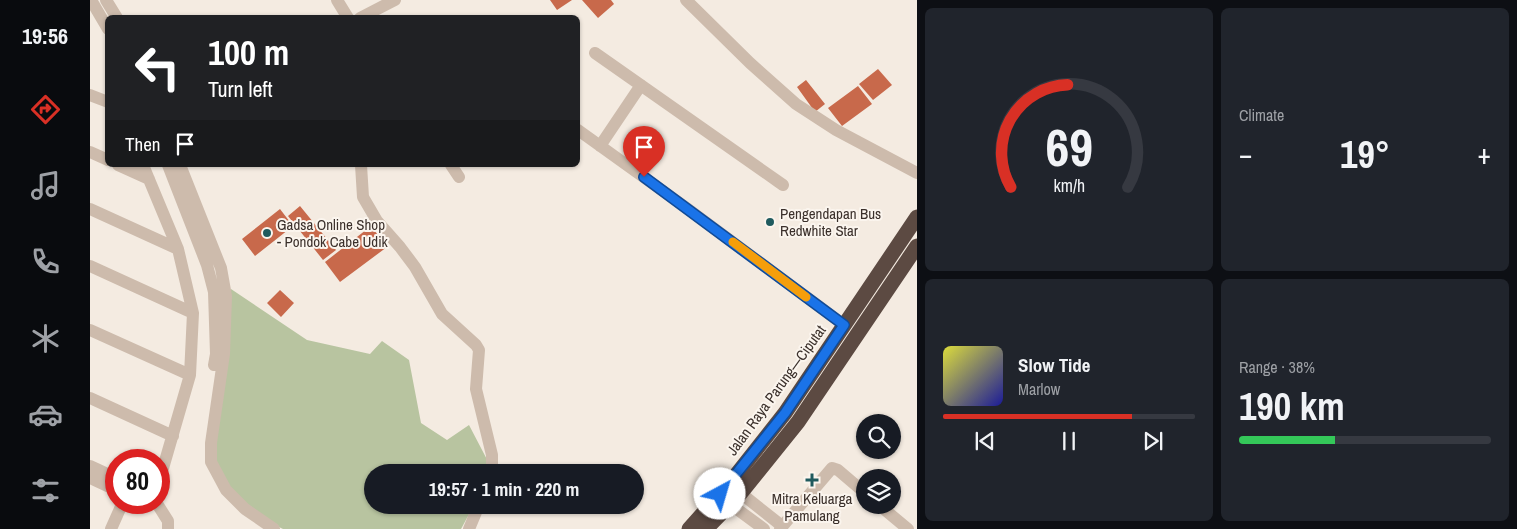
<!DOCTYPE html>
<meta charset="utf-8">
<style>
body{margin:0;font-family:"Archivo Narrow",sans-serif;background:#20242c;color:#f1f3f6;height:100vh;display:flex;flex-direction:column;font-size:19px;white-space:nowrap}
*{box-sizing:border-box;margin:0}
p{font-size:16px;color:#9ea1a6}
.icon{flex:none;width:28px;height:28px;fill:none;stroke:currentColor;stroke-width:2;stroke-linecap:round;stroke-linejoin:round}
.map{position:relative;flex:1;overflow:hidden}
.drawer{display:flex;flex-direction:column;gap:8px;padding:8px;background:#0d0f14;width:600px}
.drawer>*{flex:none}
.hud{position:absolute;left:15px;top:15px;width:475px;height:152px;border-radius:8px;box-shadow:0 1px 4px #0004;background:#202124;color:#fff;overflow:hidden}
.tools{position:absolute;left:766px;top:414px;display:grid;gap:10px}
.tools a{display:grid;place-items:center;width:45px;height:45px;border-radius:50%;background:#171b24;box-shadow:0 1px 4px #0004;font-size:25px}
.speed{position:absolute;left:15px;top:449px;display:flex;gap:10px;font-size:25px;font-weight:700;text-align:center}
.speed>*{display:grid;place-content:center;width:65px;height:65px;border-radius:50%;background:#171b24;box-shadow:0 1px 4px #0004;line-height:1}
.speed .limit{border:8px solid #d22;background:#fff;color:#111}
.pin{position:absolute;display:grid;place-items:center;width:42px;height:42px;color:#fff;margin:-51px -21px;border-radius:50% 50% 50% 0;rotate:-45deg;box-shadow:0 0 5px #0007}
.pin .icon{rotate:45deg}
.me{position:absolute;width:55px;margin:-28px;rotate:39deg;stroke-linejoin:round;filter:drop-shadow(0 0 4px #0008)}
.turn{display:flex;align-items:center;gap:18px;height:105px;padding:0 20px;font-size:22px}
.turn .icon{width:65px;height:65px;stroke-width:2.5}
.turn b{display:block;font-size:35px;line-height:42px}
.then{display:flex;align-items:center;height:48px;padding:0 20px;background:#0003;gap:10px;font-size:19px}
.big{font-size:38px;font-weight:700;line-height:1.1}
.drawer .tile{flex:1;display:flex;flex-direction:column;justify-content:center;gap:8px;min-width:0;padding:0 18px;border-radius:8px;background:#20242c}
.drawer .dial{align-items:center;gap:0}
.dial svg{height:130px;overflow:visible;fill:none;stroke:#363941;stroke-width:7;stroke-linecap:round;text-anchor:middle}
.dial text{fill:#f1f3f6;stroke:none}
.song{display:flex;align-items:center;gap:15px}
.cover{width:60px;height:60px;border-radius:8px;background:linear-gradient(135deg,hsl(60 70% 55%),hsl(240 70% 35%))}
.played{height:5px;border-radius:2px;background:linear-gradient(90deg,#d93025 75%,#363941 75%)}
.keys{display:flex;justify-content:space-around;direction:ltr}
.heat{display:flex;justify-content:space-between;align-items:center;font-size:28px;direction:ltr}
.charge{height:8px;border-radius:4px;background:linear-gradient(90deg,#34c759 38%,#363941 0)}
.drawer .tiles{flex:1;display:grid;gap:8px;grid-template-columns:repeat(2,1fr)}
.trip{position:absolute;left:274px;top:464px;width:280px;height:50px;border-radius:25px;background:#171b24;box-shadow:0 1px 4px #0004;font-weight:700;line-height:50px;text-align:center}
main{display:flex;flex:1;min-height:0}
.tab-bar{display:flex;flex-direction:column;width:90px;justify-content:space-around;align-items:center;background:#090b0e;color:#9ea1a6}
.tab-bar .icon{width:35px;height:35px}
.tab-bar .selected{color:#d93025}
.tab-bar b{font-size:22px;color:#f1f3f6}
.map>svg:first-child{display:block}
.green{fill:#b8c4a0}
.building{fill:#c8694b}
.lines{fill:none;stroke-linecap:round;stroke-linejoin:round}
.minor{stroke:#cdbbac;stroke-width:12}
.highway{stroke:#5c4a42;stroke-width:15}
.route-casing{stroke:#114b97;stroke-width:12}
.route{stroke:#1a73e8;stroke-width:9}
.slow{stroke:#f59e0b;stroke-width:9}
.poi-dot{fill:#1f5a5e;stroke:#fbf5ee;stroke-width:2}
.labels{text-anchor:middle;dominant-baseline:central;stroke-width:4;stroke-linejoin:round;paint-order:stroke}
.poi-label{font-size:15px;fill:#3b302b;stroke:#fbf5ee;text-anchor:start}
.street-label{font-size:15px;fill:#3b302b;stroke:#fbf5ee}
</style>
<main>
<nav class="tab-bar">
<b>19:56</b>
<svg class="icon selected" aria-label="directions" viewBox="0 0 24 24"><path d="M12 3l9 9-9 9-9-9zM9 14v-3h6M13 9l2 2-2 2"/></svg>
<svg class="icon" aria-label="music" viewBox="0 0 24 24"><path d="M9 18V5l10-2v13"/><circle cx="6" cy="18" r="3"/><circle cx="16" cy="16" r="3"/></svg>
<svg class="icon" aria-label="phone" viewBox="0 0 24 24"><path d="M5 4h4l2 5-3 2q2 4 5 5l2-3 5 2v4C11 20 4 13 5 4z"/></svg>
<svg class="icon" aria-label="climate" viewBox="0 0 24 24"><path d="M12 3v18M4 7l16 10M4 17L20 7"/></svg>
<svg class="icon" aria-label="car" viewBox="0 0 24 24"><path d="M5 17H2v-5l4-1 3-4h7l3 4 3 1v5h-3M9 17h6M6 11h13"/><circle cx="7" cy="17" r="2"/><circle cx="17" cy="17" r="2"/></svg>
<svg class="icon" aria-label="filters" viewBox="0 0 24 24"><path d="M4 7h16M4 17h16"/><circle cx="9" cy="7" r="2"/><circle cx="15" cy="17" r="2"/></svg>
</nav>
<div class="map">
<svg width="827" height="529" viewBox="0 0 827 529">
<rect width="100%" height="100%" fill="#f4ebe1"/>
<path class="green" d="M141,289L217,340L280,354L292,341L319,360L331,423L357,440L379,425L403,471L402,472H282V505H384L371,529H193L159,512L127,470L123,449Z"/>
<path class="building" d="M460,0H482L467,10Z
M492,0H521L524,4L508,18Z
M788,69L802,85L783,100L769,84Z
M716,80L735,104L725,112L707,87Z
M768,86L782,104L752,126L738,108Z
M210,206L246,250L233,260L198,216Z
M190,209L203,226L165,256L152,239Z
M281,226L297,247L250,282L235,262Z
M190,290L204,303L191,317L177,303Z"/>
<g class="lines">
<path class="minor" d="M1,0L18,29
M16,0L27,18
M247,0L258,18
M596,0L660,63L706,104L746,130L827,173
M270,18L305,0
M505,53L693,185
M0,95L18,102
M488,130L598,209L754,325
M510,146L551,85
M0,152L18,160
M28,165L59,179
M53,165L88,249L103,313L100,375L69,482
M78,165L117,265L124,292L126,354L124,365
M90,165L131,268L136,296L134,354L121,443V462L136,490L155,509L184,529
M271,165L273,197L287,221L310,247L325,267L352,314L386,345L389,350L386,389L402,455V472
M361,165L369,177
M0,209L88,249
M0,266L103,313
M0,330L100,375
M0,398L83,436
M0,466L26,478
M0,478L26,490
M643,487L692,526
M66,502L78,521V529
M640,504L674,529
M789,505L818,529
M21,529L33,502
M379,529L389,505
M690,529L742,468L748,470L775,493"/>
<path class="highway" d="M599,529L639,484L695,413L827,217
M616,529L650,494L708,422L827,246"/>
</g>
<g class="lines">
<defs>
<path id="route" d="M554,177L754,325L695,413L630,494"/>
</defs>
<use href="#route" class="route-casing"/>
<use href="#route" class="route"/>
<path class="slow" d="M643,242L716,297"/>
</g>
<g class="poi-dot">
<circle cx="680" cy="222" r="5"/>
<circle cx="177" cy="233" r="5"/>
<path d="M719.5 472.5h5v5h5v5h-5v5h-5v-5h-5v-5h5z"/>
</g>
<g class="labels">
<g class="poi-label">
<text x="690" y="213">Pengendapan Bus<tspan x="690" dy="17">Redwhite Star</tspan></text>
<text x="187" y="224">Gadsa Online Shop<tspan x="187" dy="17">- Pondok Cabe Udik</tspan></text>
<text x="722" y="498" text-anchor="middle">Mitra Keluarga<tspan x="722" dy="17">Pamulang</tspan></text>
</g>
<g class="street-label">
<text transform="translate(686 390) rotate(-54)">Jalan Raya Parung—Ciputat</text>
</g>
</g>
</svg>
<div class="tools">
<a><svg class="icon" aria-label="search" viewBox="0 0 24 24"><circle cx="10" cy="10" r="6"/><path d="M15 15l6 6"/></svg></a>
<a><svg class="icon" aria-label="layers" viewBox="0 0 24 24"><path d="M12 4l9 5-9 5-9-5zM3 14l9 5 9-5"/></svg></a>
</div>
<div class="speed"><div class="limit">80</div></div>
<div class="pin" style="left:554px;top:177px;background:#d93025"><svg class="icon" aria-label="arrive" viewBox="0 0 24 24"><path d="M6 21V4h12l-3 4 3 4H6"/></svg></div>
<svg class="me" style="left:630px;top:494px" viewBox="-20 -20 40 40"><circle r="19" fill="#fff"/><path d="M0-13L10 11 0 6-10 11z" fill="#1a73e8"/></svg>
<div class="trip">19:57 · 1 min · 220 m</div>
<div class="hud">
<div class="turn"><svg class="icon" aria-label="left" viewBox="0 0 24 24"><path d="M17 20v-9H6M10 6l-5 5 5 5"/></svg><div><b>100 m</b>Turn left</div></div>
<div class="then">Then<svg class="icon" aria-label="arrive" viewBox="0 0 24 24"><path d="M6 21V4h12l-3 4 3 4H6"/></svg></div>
</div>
</div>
<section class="drawer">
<div class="tiles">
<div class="tile dial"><svg viewBox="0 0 100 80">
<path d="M14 69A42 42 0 1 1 86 69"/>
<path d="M14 69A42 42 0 0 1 49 6" stroke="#d93025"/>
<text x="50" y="56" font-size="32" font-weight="700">69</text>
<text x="50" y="72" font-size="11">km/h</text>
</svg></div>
<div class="tile"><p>Climate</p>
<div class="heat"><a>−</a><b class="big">19°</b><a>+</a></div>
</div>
<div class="tile">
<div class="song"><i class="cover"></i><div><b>Slow Tide</b><p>Marlow</p></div></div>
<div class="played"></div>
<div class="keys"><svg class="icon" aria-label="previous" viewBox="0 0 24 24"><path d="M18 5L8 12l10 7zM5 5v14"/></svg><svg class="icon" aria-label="pause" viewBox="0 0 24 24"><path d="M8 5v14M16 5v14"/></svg><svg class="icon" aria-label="next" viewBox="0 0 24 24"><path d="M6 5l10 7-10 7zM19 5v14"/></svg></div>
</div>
<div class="tile"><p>Range · 38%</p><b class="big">190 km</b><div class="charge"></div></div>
</div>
</section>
</main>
